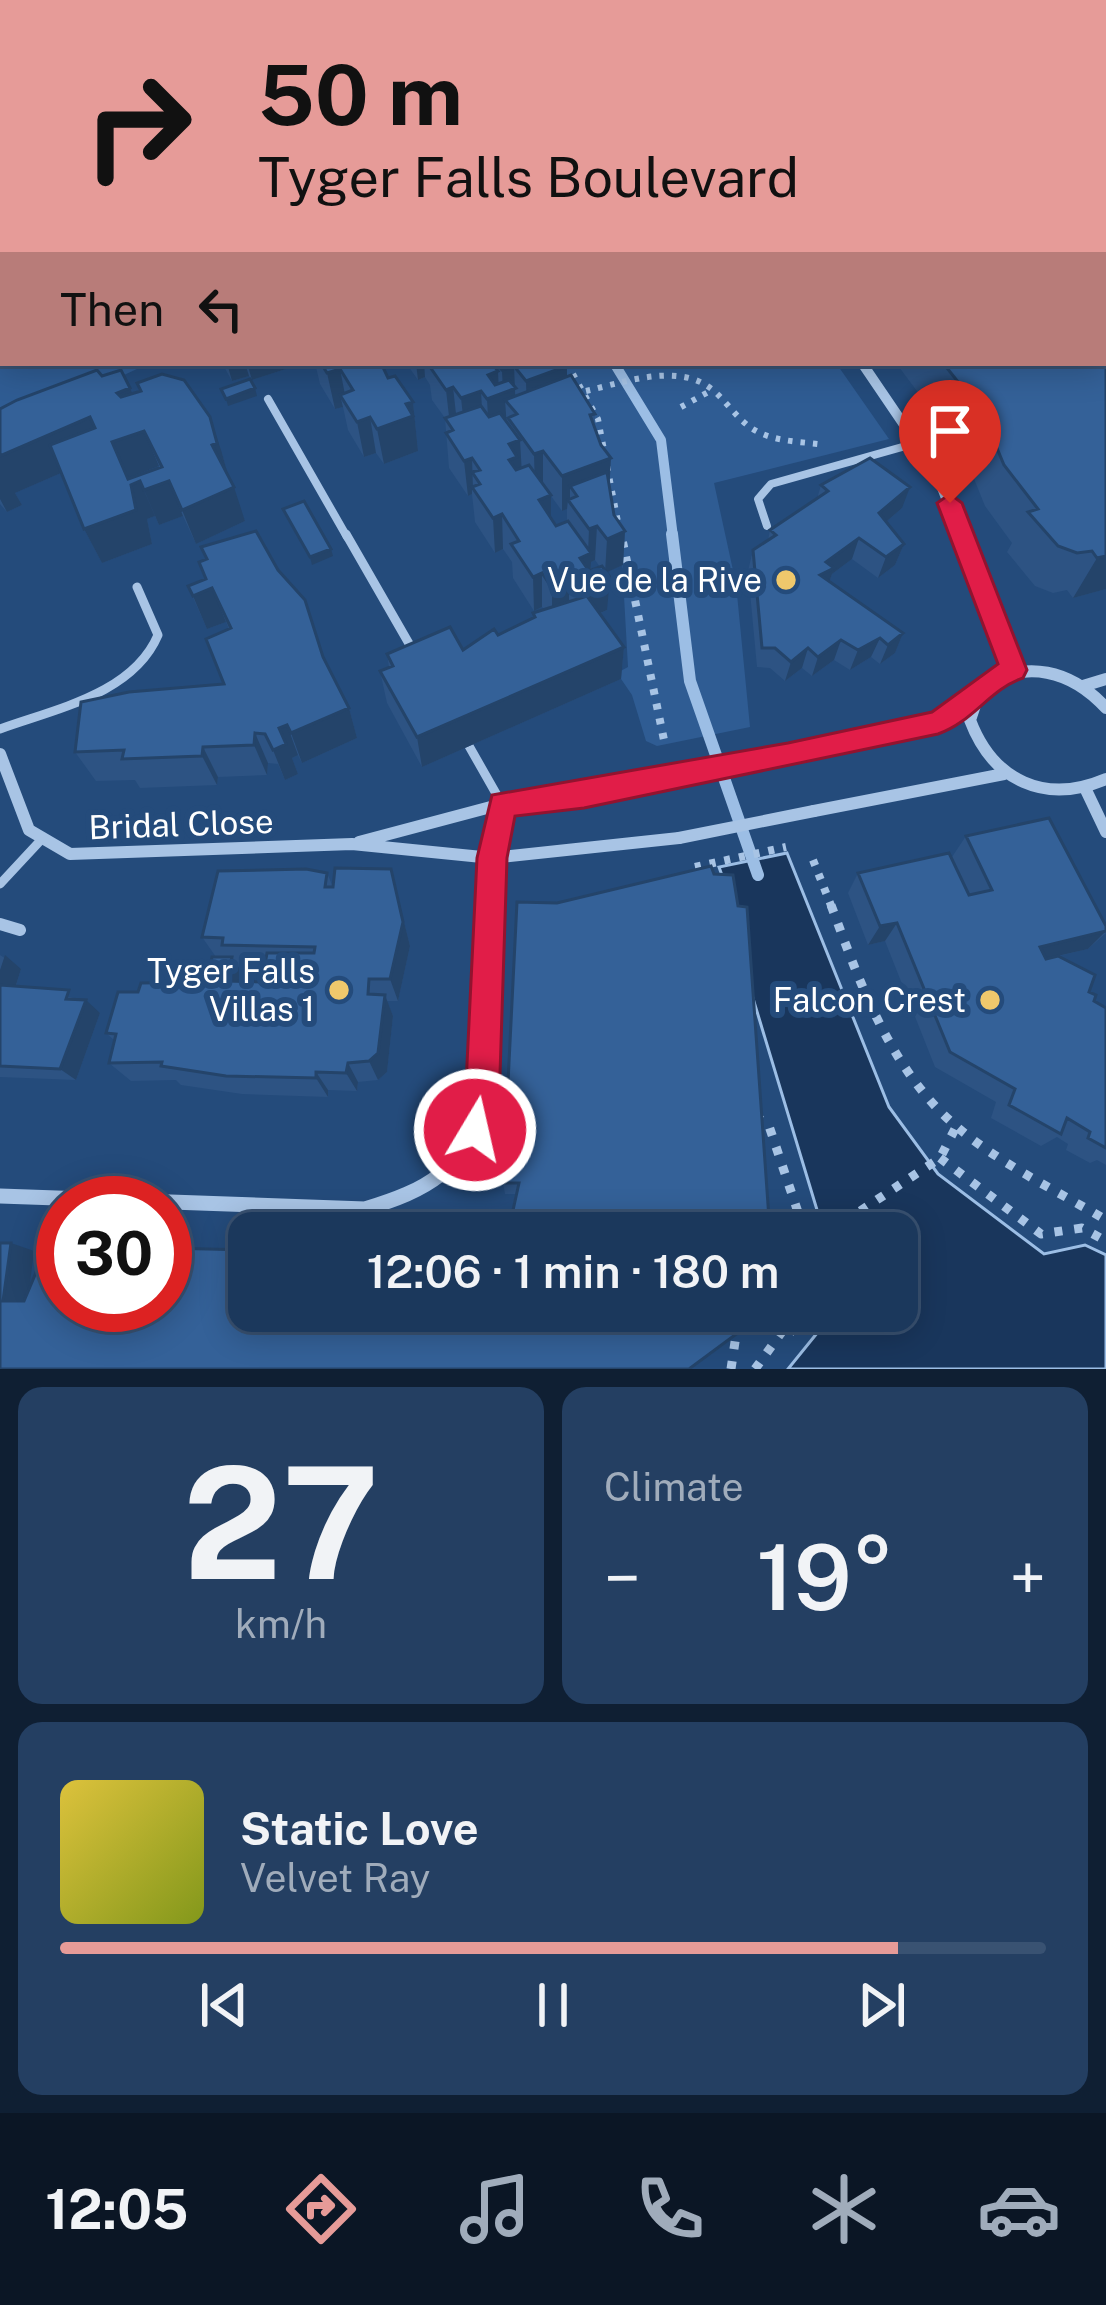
<!DOCTYPE html>
<meta charset="utf-8">
<style>
body{margin:0;font-family:"Public Sans",sans-serif;background:#243f62;color:#f1f3f6;height:100vh;display:flex;flex-direction:column;font-size:45px;white-space:nowrap}
*{box-sizing:border-box;margin:0}
p{font-size:39px;color:#a0acbb}
.icon{flex:none;width:66px;height:66px;fill:none;stroke:currentColor;stroke-width:2;stroke-linecap:round;stroke-linejoin:round}
.map{position:relative;height:1369px;overflow:hidden}
.sheet{display:flex;flex-direction:column;gap:18px;padding:18px;background:#0f1f33;flex:1}
.sheet>*{flex:none}
.hud{position:absolute;left:0px;top:0px;width:1107px;height:366px;box-shadow:0 6px 30px #0003,0 0 0 3px #395272;background:#e69b98;color:#111;overflow:hidden}
.speed{position:absolute;left:36px;top:1176px;display:flex;gap:24px;font-size:60px;font-weight:700;text-align:center}
.speed>*{display:grid;place-content:center;width:156px;height:156px;border-radius:50%;background:#1b385c;box-shadow:0 6px 30px #0003,0 0 0 3px #395272;line-height:1}
.speed .limit{border:18px solid #d22;background:#fff;color:#111}
.pin{position:absolute;display:grid;place-items:center;width:102px;height:102px;color:#fff;margin:-123px -51px;border-radius:50% 50% 50% 0;rotate:-45deg;box-shadow:0 0 12px #0007}
.pin .icon{rotate:45deg}
.me{position:absolute;width:132px;margin:-66px;rotate:9deg;stroke-linejoin:round;filter:drop-shadow(0 0 9px #0008)}
.turn{display:flex;align-items:center;gap:42px;height:252px;padding:0 60px;font-size:54px}
.turn .icon{width:156px;height:156px;stroke-width:2.5}
.turn b{display:block;font-size:84px;line-height:102px}
.then{display:flex;align-items:center;height:114px;padding:0 60px;background:#0003;gap:24px;font-size:45px}
.big{font-size:90px;font-weight:600;line-height:1.1}
.sheet .widget{flex:1;display:flex;flex-direction:column;justify-content:center;gap:18px;min-width:0;padding:0 42px;border-radius:24px;background:#243f62}
.sheet .dial{align-items:center;gap:0}
.dial b{font-size:156px;line-height:1}
.song{display:flex;align-items:center;gap:36px}
.cover{width:144px;height:144px;border-radius:18px;background:linear-gradient(135deg,hsl(50 70% 55%),hsl(70 70% 35%))}
.played{height:12px;border-radius:6px;background:linear-gradient(90deg,#e69b98 85%,#395272 85%)}
.keys{display:flex;justify-content:space-around;direction:ltr}
.heat{display:flex;justify-content:space-between;align-items:center;font-size:66px;direction:ltr}
.sheet .tiles{flex:1;display:grid;gap:18px;grid-template-columns:1fr 1fr}
.widget:last-child{grid-column:span 2}
.trip{position:absolute;left:228px;top:1212px;width:690px;height:120px;border-radius:24px;background:#1b385c;box-shadow:0 6px 30px #0003,0 0 0 3px #395272;font-weight:600;line-height:120px;text-align:center}
.menu{display:flex;height:192px;justify-content:space-around;align-items:center;background:#0b1625;color:#a0acbb}
.menu .icon{width:84px;height:84px}
.menu .on{color:#e69b98}
.menu b{font-size:54px;color:#f1f3f6}
.map>svg:first-child{display:block}
.green{fill:#2f5c93}
.water{fill:#19365c;stroke:#9cbee5;stroke-width:3}
.lines{fill:none;stroke-linecap:round;stroke-linejoin:round}
.stream-far1{stroke:#9cbee5;stroke-width:10}
.stream{stroke:#9cbee5;stroke-width:12}
.path-far2{stroke:#a8c4e5;stroke-width:6;stroke-dasharray:4.5 8;stroke-linecap:butt}
.path-far1{stroke:#a8c4e5;stroke-width:8;stroke-dasharray:6 9;stroke-linecap:butt}
.path{stroke:#a8c4e5;stroke-width:9;stroke-dasharray:8 12;stroke-linecap:butt}
.lane-far3{stroke:#a8c4e5;stroke-width:6}
.lane-far2{stroke:#a8c4e5;stroke-width:8}
.lane-far1{stroke:#a8c4e5;stroke-width:9}
.lane{stroke:#a8c4e5;stroke-width:12}
.street-far2{stroke:#a8c4e5;stroke-width:10}
.street-far1{stroke:#a8c4e5;stroke-width:12}
.street{stroke:#a8c4e5;stroke-width:15}
.secondary{fill:#d1e0f4;fill-rule:evenodd}
.path-bridge{stroke:#a8c4e5;stroke-width:8;stroke-dasharray:6 9;stroke-linecap:butt}
.street-bridge{stroke:#a8c4e5;stroke-width:12}
.wall{fill:#2d5383;fill-rule:evenodd}
.shaded-wall{fill:#24446a}
.building{fill:#346198;stroke:#24446a;stroke-width:3;fill-rule:evenodd}
.route{fill:#e11d48;stroke:#92132f;stroke-width:3}
.poi-dot{fill:#efc86c;stroke:#244b7b;stroke-width:4.5}
.labels{text-anchor:middle;dominant-baseline:central;stroke-width:12;stroke-linejoin:round;paint-order:stroke}
.poi-label{font-size:33px;fill:#fff;stroke:#244b7b;text-anchor:end}
.street-label{font-size:33px;fill:#fff;stroke:#244b7b}
</style>
<div class="map">
<svg width="1106" height="1369" viewBox="0 0 1106 1369">
<rect width="100%" height="100%" fill="#244b7b"/>
<path class="green" d="M0,0L246,3H3V363H150L0,432Z
M543,363H836L889,439L714,483L736,584L750,727L657,746L646,741L632,695L617,673L628,667L622,561L609,489Z"/>
<path class="water" d="M787,853L889,1107L938,1174L1044,1254L1085,1245L1106,1255V1369H788L822,1327L827,1311H897V1233H824L742,962L740,926L719,867Z"/>
<g class="lines">
<path class="stream-far1" d="M614,363L661,440L673,537"/>
<path class="stream" d="M672,534L690,681L758,875"/>
<path class="path-far2" d="M567,363L598,419L619,527
M586,391C617,384 656,370 689,378C717,385 726,407 746,424C766,441 793,441 818,444
M681,407L712,390"/>
<path class="path-far1" d="M623,542L664,740
M813,860L832,908"/>
<path class="path" d="M831,905C857,975 884,1052 937,1108C984,1157 1049,1186 1106,1220
M755,1115L769,1126L805,1233
M940,1158L1041,1234L1082,1228L1106,1241
M827,1233L940,1158L957,1125
M790,1333L808,1311
M731,1369L736,1335
M755,1369L797,1311"/>
<path class="lane-far3" d="M1063,3L1069,0"/>
<path class="lane-far2" d="M268,399L347,537
M767,526L758,499L771,484L920,442"/>
<path class="lane-far1" d="M346,534L415,654
M0,729C55,709 133,694 158,635L137,587
M469,746L502,804
M0,884L40,841"/>
<path class="lane" d="M0,924L20,930"/>
<path class="street-far2" d="M862,363L936,472L961,537"/>
<path class="street-far1" d="M960,534L1013,670
M1083,686L1106,679
M1106,708C1071,670 1026,659 981,687L970,720C993,781 1045,805 1106,779
M0,754L29,830L70,854L352,844L492,858L679,838
M788,756L938,722L972,702
M1086,790L1106,832
M814,811L1004,774
M359,842L502,804
M490,908L502,804L662,780"/>
<path class="street" d="M0,1196L365,1209C427,1190 463,1172 482,1105L490,905"/>
<path class="secondary" d="M847,0H862L864,3H849Z
M896,0H911L913,3H898Z
M1104,181H1106V193H1104Z
M1104,235H1106V247H1104Z"/>
<path class="path-bridge" d="M695,867L786,847"/>
<path class="street-bridge" d="M662,780L788,756
M679,838L814,811"/>
</g>
<path class="wall" d="M255,0H567L560,3H260Z
M1106,9V73L1104,71V10Z
M1106,266V589L1073,598L1067,590L1053,593L1035,586L1007,552L1012,543L985,506L964,454L896,363H1104Z
M222,363H288L289,368L252,380L249,376L232,381Z
M315,363H381L388,378L413,402L418,451L384,464L376,453L364,457L348,430L343,407L335,409L320,384Z
M406,363H565L567,376L595,414L594,427L609,487L614,515L625,531L623,565L606,572L607,610L599,614L624,647L621,679L422,767L387,703L380,671L389,667L387,654L463,650L533,618V613L544,609L542,607L534,611L513,578L512,562L503,549L495,553L475,522L472,494L468,496L449,468L445,418L432,400L430,385L425,377L418,380ZM551,496L562,511L567,509V522L556,526L551,518ZM595,560L600,567L591,571V562Z
M102,376L132,394L140,391L137,383L222,453L228,476L245,521L196,544L183,516L159,525L155,516L147,519L152,544L102,563L84,529L61,473L15,493L22,505L7,512L0,504V409ZM159,466V468L128,478Z
M821,485L902,508L886,522L904,544L895,565L878,578L852,559L832,574L829,582L903,633L895,653L880,664L871,657L850,670L834,660L812,676L802,668L785,681L770,668L757,667L748,571L753,550L768,540L770,530L817,499Z
M201,547L323,657L349,708L357,738L302,763L298,755L292,758L298,774L285,780L278,764L268,763L267,775L218,777L217,785L140,788L135,780L96,781L75,752L224,684L229,629L226,622L207,629L188,586L206,580V560Z
M966,836L1106,926V933L1088,949L1046,959L1089,992L1094,1001L1106,1008V1165L1097,1160L1090,1163L1066,1150L1068,1144L1057,1137L1041,1146L991,1118L996,1102L935,1067L885,941L868,945L848,893L858,873L952,857Z
M711,866L517,1194H505L503,1183L557,903Z
M391,869L410,946L398,1001H387L393,1016L387,1072L378,1080L358,1082L357,1091L328,1090V1097L242,1094L181,1085L176,1080L131,1081L109,1063L114,1040L106,1033L138,992L207,982L216,957L202,937L327,873L333,887ZM240,968L264,969L262,982H247Z
M0,955L21,969L16,986L79,999L100,1013L76,1080L0,1077Z"/>
<path class="shaded-wall" d="M500,0H567L560,3H493Z
M227,363H245L249,376L232,381Z
M247,363H288L289,368L252,380Z
M416,363H424L425,377L418,380Z
M514,366L516,414L505,400L507,428L489,435L487,399L488,375L498,371L499,394L503,393L502,370Z
M567,366V402L527,417L526,381Z
M340,369L347,405L340,395L343,407L335,409L327,373Z
M453,387L457,423L450,425L446,390Z
M130,388L145,424L117,393Z
M255,388L257,396L228,406L226,399Z
M481,391L483,427L465,434L461,398Z
M413,402L418,451L384,464L377,429L406,404Z
M90,417L107,453L15,493L22,505L7,512L0,499V456Z
M210,417L222,453L229,479L212,445Z
M370,417L376,453L364,457L357,422Z
M144,431L159,466L128,478L112,442Z
M520,440L522,475L511,495L509,444Z
M543,451V486L535,489L534,454Z
M472,458L473,490L472,487V494L468,496L464,461Z
M611,458L609,494L577,496L570,486V502L568,500L567,509L562,511V476Z
M140,481L155,516L147,519L152,544L102,563L84,529L131,485Z
M169,481L183,516L159,525L144,490Z
M234,487L245,521L196,544L182,510Z
M910,487L902,508L872,534L879,513Z
M551,495V530L539,500Z
M502,514L503,549L495,553L493,518Z
M597,526L595,560L591,562L590,585L610,577L607,610L576,624L580,558L588,554L589,529Z
M625,531L623,565L605,573L607,539Z
M859,538L852,559L832,574L827,588L820,575L826,562Z
M904,544L895,565L878,578L886,557Z
M331,549L333,556L312,565L310,557Z
M1106,556V589L1073,598L1097,558Z
M542,573V607L534,611L533,577Z
M569,581V614L552,621V588Z
M212,588L226,622L207,629L193,596Z
M903,633L895,653L880,664L888,645Z
M880,638L871,657L850,670L858,650Z
M841,640L834,660L812,676L818,657Z
M624,647L621,679L422,767L417,737Z
M808,648L802,668L785,681L791,662Z
M349,708L357,738L302,763L291,733Z
M287,725L298,755L292,758L298,774L285,780L273,750L279,728Z
M255,733L268,763L267,775L254,745Z
M203,747L218,777L217,785L202,756Z
M391,869L410,946L398,1001L390,979Z
M897,923L885,941L868,945L880,926Z
M1106,931L1088,949L1022,964L1040,947Z
M5,955L21,969L12,998L0,988V970Z
M232,957L247,980L242,1003L227,981Z
M385,995L393,1016L387,1072L378,1080L369,1061Z
M86,1000L100,1013L76,1080L60,1069Z
M348,1063L358,1082L357,1091L346,1073Z
M316,1072L328,1090V1097L316,1078Z
M11,1243L34,1251L27,1307L3,1301Z"/>
<path class="building" d="M292,0H500L493,3H297Z
M744,0H826L829,3H747Z
M1106,9V36L1104,35V10Z
M1104,264L1106,266V556L1097,558L1092,551L1077,553L1058,546L1028,512L1038,509L1004,465L982,412L943,363H1104Z
M321,363H381L388,378L395,376L413,402L406,404L413,416L377,429L370,417L357,422L340,395L353,390L340,369L327,373Z
M431,363H492L498,371L488,375L495,385L509,380L516,388L487,399L481,391L461,398L453,387L446,390L428,364Z
M496,363H565L567,366L526,381L514,366L502,370Z
M97,370L102,376L121,370L130,388L117,393L121,397L141,391L137,383L162,374L184,380L210,417L217,443L212,445L234,487L182,510L169,481L144,490L140,481L131,485L136,510L84,529L50,445L95,428L90,417L0,456V409L17,400ZM144,431L162,467L128,479L112,442Z
M571,375L595,414L590,415L601,445L611,458L562,476L543,451L534,454L508,418L517,414L505,400Z
M250,379L255,388L226,399L221,389Z
M481,406L489,417L500,413L520,440L509,444L517,457L509,460L516,470L529,465L551,495L539,500L556,526L568,521L591,553L580,558L589,571L602,566L610,577L577,591L569,581L552,588L542,573L533,577L511,544L519,541L502,514L493,518L472,487L480,484L472,472L480,470L472,458L464,461L446,433L453,430L445,418Z
M870,458L910,487L879,513L904,544L886,557L859,538L826,562L834,568L820,575L903,633L888,645L880,638L858,650L841,640L818,657L808,648L791,662L775,648H762L753,550L776,535L770,530L828,491L821,485Z
M607,472L614,515L625,531L607,539L597,526L589,529L568,500L577,496L570,486Z
M304,501L331,549L310,557L283,509Z
M256,531L278,570L305,600L323,657L349,708L291,733L287,725L279,728L286,744L273,750L265,734L255,733L254,745L203,747L202,756L122,759L124,750L75,752L81,702L129,692L224,684L206,639L231,628L212,588L193,596L188,586L206,579L199,562L207,559L201,547Z
M587,596L624,647L417,737L380,671L393,666L387,654L450,627L463,650L494,629L498,635L535,617L533,613Z
M1049,818L1106,926V931L1040,947L1046,959L1058,956L1095,975L1089,992L1096,995L1094,1001L1106,1008V1148L1088,1138L1090,1132L1067,1118L1061,1134L1009,1105L1015,1089L950,1052L897,923L880,926L858,873L949,853L969,895L992,890L966,836Z
M711,866L714,874L733,875L738,906L747,907L770,1233H508L519,1183H503L517,902L557,903Z
M335,868L391,869L403,922L390,979H369L368,994L385,995L378,1053L369,1061L348,1063L346,1073L316,1072V1078L226,1076L161,1066L162,1062L109,1063L116,1034L106,1033L118,992H138L141,983L207,982L212,957H232L227,981L262,982L267,953H314L315,947L222,945L223,938L202,937L218,871L306,869L327,873L325,887H333Z
M0,985L69,990L66,999L86,1000L60,1069L0,1066Z
M0,1243H11L3,1301H24L48,1244H63V1305H165V1248L249,1250V1311H760L762,1315L689,1369H0Z"/>
<path class="route" d="M950,494L962,503L1027,670L1023,678C990,689 973,722 938,734L584,808L515,816L507,858L499,1105L487,1142L475,1147L462,1142L457,1130L465,1105L477,858L492,795L788,743L932,712L998,664L937,503Z"/>
<g class="poi-dot">
<circle cx="786" cy="580" r="12"/>
<circle cx="339" cy="990" r="12"/>
<circle cx="990" cy="1000" r="12"/>
</g>
<g class="labels">
<g class="poi-label">
<text x="762" y="580">Vue de la Rive</text>
<text x="315" y="971">Tyger Falls<tspan x="315" dy="38">Villas 1</tspan></text>
<text x="966" y="1000">Falcon Crest</text>
</g>
<g class="street-label">
<text transform="translate(181 824) rotate(-2)">Bridal Close</text>
</g>
</g>
</svg>
<div class="speed"><div class="limit">30</div></div>
<div class="pin" style="left:950px;top:503px;background:#d93025"><svg class="icon" aria-label="arrive" viewBox="0 0 24 24"><path d="M6 21V4h12l-3 4 3 4H6"/></svg></div>
<svg class="me" style="left:475px;top:1130px" viewBox="-20 -20 40 40"><circle r="17" fill="#e11d48" stroke="#fff" stroke-width="3"/><path d="M0-11L8 9 0 5-8 9z" fill="#fff"/></svg>
<div class="trip">12:06 · 1 min · 180 m</div>
<div class="hud">
<div class="turn"><svg class="icon" aria-label="right" viewBox="0 0 24 24"><path d="M7 20v-9h11M14 6l5 5-5 5"/></svg><div><b>50 m</b>Tyger Falls Boulevard</div></div>
<div class="then">Then<svg class="icon" aria-label="left" viewBox="0 0 24 24"><path d="M17 20v-9H6M10 6l-5 5 5 5"/></svg></div>
</div>
</div>
<section class="sheet">
<div class="tiles">
<div class="widget dial"><b>27</b><p>km/h</p></div>
<div class="widget"><p>Climate</p>
<div class="heat"><a>−</a><b class="big">19°</b><a>+</a></div>
</div>
<div class="widget">
<div class="song"><i class="cover"></i><div><b>Static Love</b><p>Velvet Ray</p></div></div>
<div class="played"></div>
<div class="keys"><svg class="icon" aria-label="previous" viewBox="0 0 24 24"><path d="M18 5L8 12l10 7zM5 5v14"/></svg><svg class="icon" aria-label="pause" viewBox="0 0 24 24"><path d="M8 5v14M16 5v14"/></svg><svg class="icon" aria-label="next" viewBox="0 0 24 24"><path d="M6 5l10 7-10 7zM19 5v14"/></svg></div>
</div>
</div>
</section>
<nav class="menu">
<b>12:05</b>
<svg class="icon on" aria-label="directions" viewBox="0 0 24 24"><path d="M12 3l9 9-9 9-9-9zM9 14v-3h6M13 9l2 2-2 2"/></svg>
<svg class="icon" aria-label="music" viewBox="0 0 24 24"><path d="M9 18V5l10-2v13"/><circle cx="6" cy="18" r="3"/><circle cx="16" cy="16" r="3"/></svg>
<svg class="icon" aria-label="phone" viewBox="0 0 24 24"><path d="M5 4h4l2 5-3 2q2 4 5 5l2-3 5 2v4C11 20 4 13 5 4z"/></svg>
<svg class="icon" aria-label="climate" viewBox="0 0 24 24"><path d="M12 3v18M4 7l16 10M4 17L20 7"/></svg>
<svg class="icon" aria-label="car" viewBox="0 0 24 24"><path d="M5 17H2v-5l4-1 3-4h7l3 4 3 1v5h-3M9 17h6M6 11h13"/><circle cx="7" cy="17" r="2"/><circle cx="17" cy="17" r="2"/></svg>
</nav>
